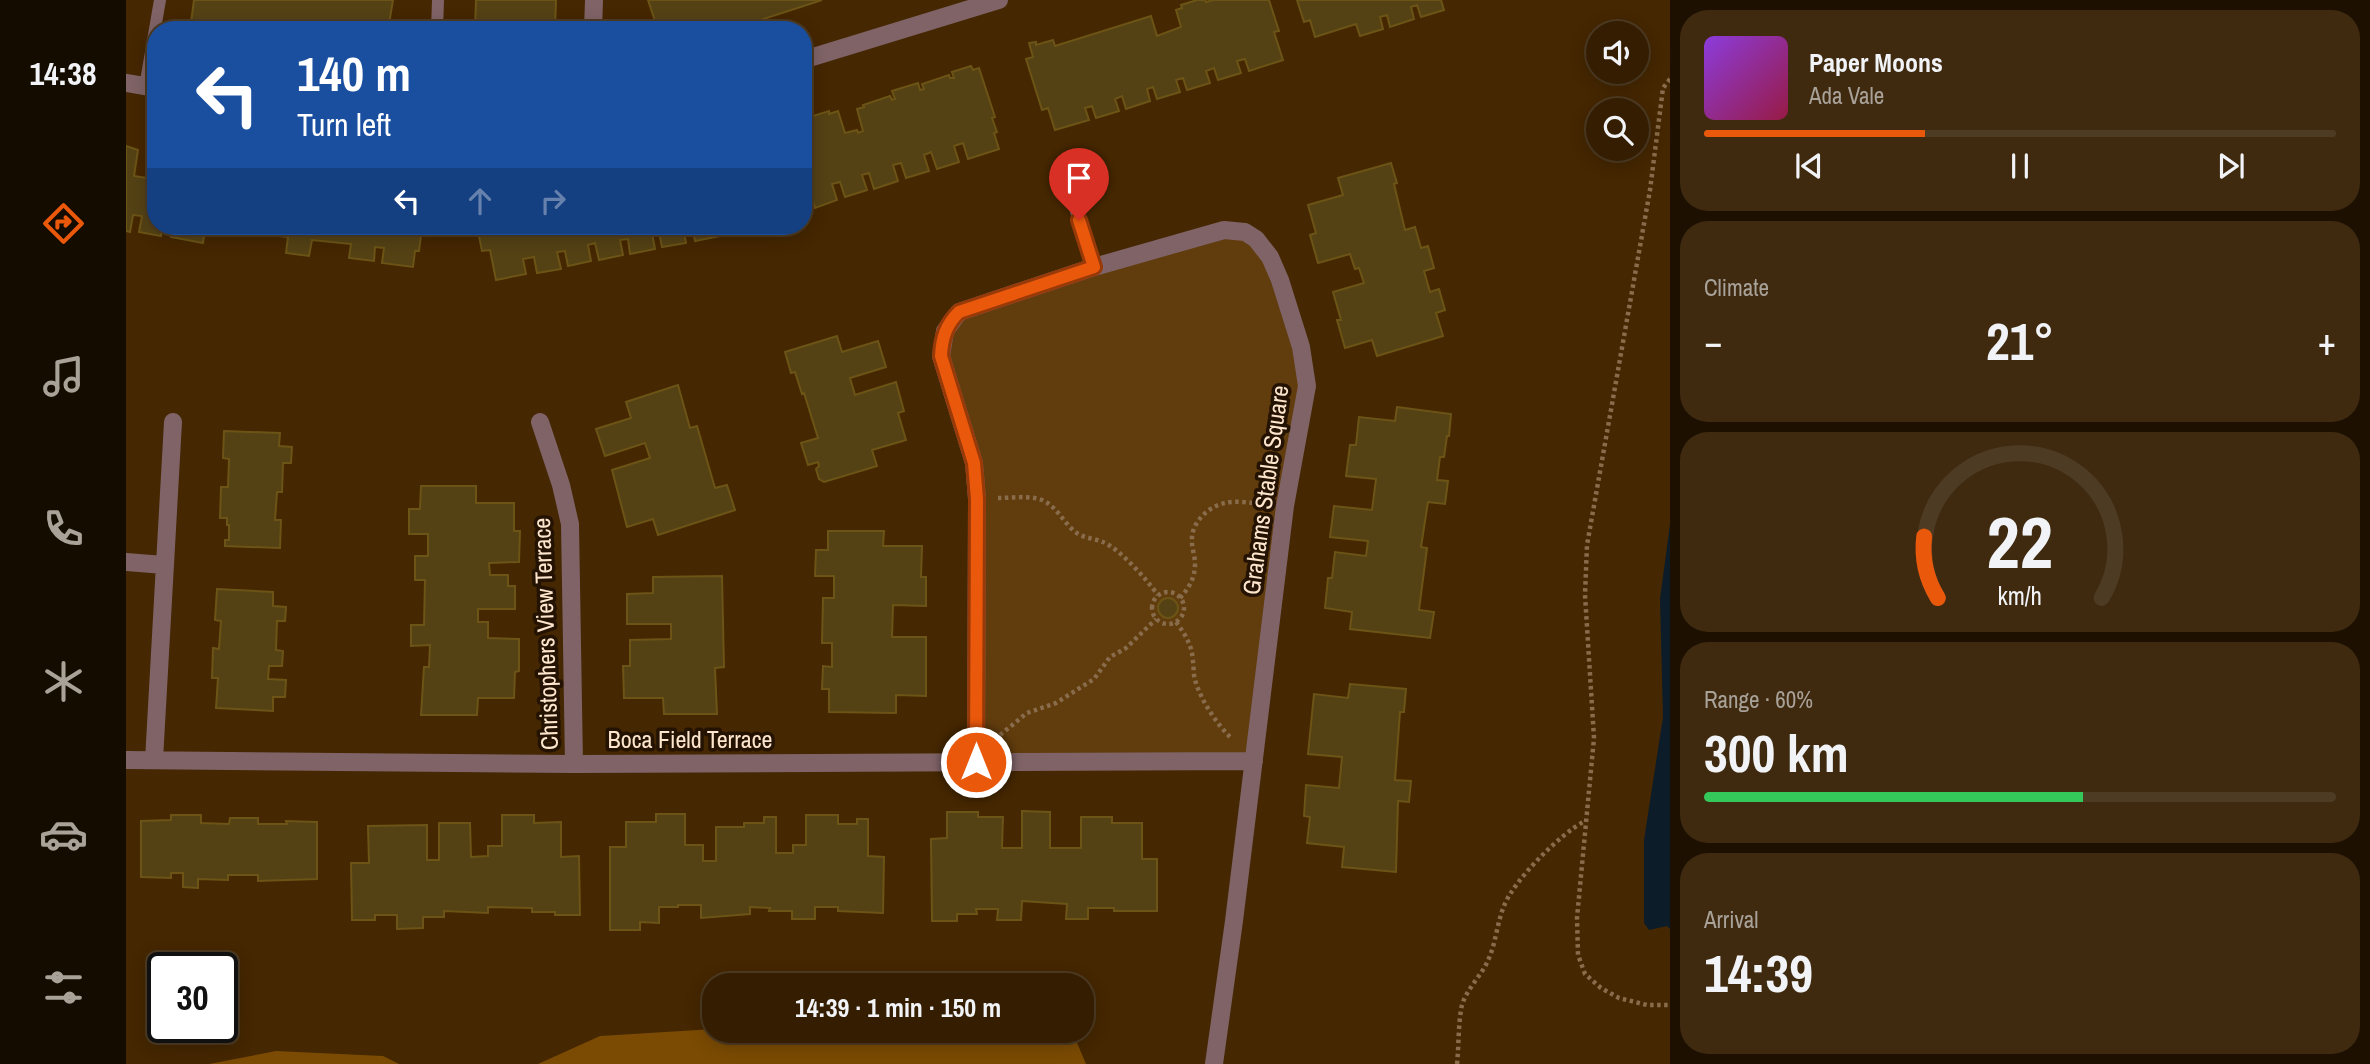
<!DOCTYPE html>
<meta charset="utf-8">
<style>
body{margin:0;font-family:"Archivo Narrow",sans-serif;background:#3f2a10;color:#f1f3f6;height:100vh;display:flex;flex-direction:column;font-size:26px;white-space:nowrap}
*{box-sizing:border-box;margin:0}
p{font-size:23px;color:#a9a299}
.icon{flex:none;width:38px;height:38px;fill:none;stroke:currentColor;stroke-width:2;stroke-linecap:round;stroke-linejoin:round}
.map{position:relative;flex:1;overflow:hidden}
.panel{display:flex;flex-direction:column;gap:10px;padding:10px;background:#1d1001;width:700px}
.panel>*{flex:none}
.guide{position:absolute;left:21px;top:21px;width:665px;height:214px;border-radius:28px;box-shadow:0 4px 18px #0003,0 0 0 2px #4e3b23;background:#1a4fa0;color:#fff;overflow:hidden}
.buttons{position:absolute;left:1460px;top:21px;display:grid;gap:14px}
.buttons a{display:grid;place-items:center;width:63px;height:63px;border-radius:50%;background:#341d01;box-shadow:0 4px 18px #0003,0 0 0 2px #4e3b23;font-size:35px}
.speed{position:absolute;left:21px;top:952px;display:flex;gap:14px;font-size:35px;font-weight:700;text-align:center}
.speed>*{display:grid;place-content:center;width:91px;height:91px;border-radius:50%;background:#341d01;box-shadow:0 4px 18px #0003,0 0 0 2px #4e3b23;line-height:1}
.speed .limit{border:4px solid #111;border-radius:10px;background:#fff;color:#111}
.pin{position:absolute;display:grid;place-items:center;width:60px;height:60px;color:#fff;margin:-72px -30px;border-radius:50% 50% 50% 0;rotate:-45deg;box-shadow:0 0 7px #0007}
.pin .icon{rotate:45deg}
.me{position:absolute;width:77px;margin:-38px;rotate:0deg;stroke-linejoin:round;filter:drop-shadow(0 0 5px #0008)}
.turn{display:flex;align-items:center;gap:24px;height:147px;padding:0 35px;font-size:32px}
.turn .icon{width:91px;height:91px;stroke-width:2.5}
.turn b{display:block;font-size:49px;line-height:60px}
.lanes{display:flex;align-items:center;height:66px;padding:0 35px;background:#0003;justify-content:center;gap:35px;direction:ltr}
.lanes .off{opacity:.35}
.big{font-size:52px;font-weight:800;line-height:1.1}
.panel .widget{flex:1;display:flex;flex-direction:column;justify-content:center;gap:10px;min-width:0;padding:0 24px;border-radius:28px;background:#3f2a10}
.panel .dial{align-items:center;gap:0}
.dial svg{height:182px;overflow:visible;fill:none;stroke:#4e3b23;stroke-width:7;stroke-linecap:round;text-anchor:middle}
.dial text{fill:#f1f3f6;stroke:none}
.song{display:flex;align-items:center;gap:21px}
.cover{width:84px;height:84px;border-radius:10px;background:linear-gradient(135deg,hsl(270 70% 55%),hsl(340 70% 35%))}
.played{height:7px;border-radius:4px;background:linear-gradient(90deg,#ea580c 35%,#4e3b23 35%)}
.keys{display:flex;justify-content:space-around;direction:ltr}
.heat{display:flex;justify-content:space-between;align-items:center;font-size:38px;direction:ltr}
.charge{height:10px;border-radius:5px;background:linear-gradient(90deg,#34c759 60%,#4e3b23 0)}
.trip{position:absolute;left:576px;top:973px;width:392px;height:70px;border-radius:28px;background:#341d01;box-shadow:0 4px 18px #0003,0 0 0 2px #4e3b23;font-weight:800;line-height:70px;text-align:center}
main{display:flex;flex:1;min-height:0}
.tab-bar{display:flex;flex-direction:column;width:126px;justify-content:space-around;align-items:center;background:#150c00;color:#a9a299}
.tab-bar .icon{width:49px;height:49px}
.tab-bar .selected{color:#ea580c}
.tab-bar b{font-size:32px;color:#f1f3f6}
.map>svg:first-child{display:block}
.green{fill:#613c0d}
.forest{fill:#7b4b03}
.water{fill:#0d1c29}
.building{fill:#544215;stroke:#6c5416;stroke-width:2}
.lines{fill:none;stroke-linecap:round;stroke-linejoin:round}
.path{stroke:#886c4b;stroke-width:4.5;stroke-dasharray:3.5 3.5;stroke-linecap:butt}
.lane{stroke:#7f6367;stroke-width:12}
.street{stroke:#7f6367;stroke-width:18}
.route-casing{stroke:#983908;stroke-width:18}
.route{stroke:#ea580c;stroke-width:12}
.labels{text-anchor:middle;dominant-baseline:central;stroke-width:7;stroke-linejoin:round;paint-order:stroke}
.street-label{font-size:24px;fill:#fee6ce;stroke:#241302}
</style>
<main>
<nav class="tab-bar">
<b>14:38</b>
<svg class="icon selected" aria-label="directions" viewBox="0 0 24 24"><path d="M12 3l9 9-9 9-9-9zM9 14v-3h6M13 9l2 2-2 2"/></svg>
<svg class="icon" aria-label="music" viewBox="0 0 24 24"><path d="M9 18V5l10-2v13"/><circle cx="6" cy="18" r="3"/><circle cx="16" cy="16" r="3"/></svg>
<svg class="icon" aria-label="phone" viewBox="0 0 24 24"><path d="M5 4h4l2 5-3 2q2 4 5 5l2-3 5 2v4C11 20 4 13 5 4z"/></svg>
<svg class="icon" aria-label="climate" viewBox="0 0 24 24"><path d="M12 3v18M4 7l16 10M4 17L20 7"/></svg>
<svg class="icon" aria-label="car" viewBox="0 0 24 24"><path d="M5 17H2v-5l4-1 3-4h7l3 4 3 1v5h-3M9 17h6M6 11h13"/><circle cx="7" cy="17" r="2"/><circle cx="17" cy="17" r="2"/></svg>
<svg class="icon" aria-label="filters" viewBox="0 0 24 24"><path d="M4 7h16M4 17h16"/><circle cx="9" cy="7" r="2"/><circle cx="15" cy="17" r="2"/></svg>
</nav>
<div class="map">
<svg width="1544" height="1064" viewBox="0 0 1544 1064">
<rect width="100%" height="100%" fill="#452701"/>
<path class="green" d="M1119,232L1144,257L1181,386L1128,761L850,762L851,499L816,343L833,312Z"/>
<path class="forest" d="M588,1029L946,1031L960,1064H412L474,1036Z
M150,1051L257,1056L273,1064H83Z"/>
<path class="water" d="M1544,524V929L1541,926L1523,930L1518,923V840L1537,717L1534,599Z"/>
<path class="building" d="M68,0H267L262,30H64Z
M350,0H430L429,30H349Z
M522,0H696L604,30H532Z
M1071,0H1079L1080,2L1087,0H1143L1153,31L1148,32L1157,60L1123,71L1119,59L1111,61L1115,73L1092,80L1088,68L1080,71L1084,83L1061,90L1057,78L1050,80L1054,92L1031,99L1027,87L1021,89L1024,101L1000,109L996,96L989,99L993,111L970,118L966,106L959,108L963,120L929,130L922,108L916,110L900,59L907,57L903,43L910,42V45L927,40L929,46L1025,16L1031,36L1055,27L1050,10L1056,8L1055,5Z
M1171,0H1315L1318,10L1295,17L1291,5L1285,7L1288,19L1264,27L1261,15L1254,17L1257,29L1234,36L1230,24L1189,37L1184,20L1178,22Z
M845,66L847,70L853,68L869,117L866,118L871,132L868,133L873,149L842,159L837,143L828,146L833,162L811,169L805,152L798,155L803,171L780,178L775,163L767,165L772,181L748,189L743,173L736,175L741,190L719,197L714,182L706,184L711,200L689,208L684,191L677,193V119L703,111V114L712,111L719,133L731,130L732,133L737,131L731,109L738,107L737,105L764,96L766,100L769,99L766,91L792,83L794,90L798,89L796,84L823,75L824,78H828L826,72Z
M0,146L12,150L8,176L27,179L30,162V226H36L35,236L13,232L16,216L7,215L4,232L0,231Z
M1265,163L1271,183L1268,184L1279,230L1289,227L1295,248L1302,246L1308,268L1298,271L1304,292L1313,289L1319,310L1310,313L1317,336L1251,356L1246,340L1219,348L1211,320H1215L1207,292L1238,283L1233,268L1229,269L1224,254L1192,263L1184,235L1190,233L1182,205L1217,195L1212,178Z
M47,226H83V228H79L77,243L45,237Z
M119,226H300L299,236L295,235L293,251H289L287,267L256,263L258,248L249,247L248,261L223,258L225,244L186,240L183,256L160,253L162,237L118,232Z
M351,226H563L557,227L560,243L536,247L533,232L526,233L529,249L504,254L502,239L494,240L497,255L473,260L469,243L462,245L465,261L442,266L439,251L431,252L435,269L411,273L408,257L397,259L400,274L370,280L364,250L356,251Z
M566,226H597L599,235L569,241Z
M711,336L716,352L752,341L760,367L724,378L729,395L770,382L778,411L772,413L780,440L746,450L751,466L698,482L693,479L690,469L693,466L692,462L682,465L675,443L692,438L678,393L676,394L669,372L665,373L659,352Z
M552,385L564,428L571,426L589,488L601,485L609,510L532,535L527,519L501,527L486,470L524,458L519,443L479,456L470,429L505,418L500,402Z
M1271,407L1325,414L1323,436H1321L1318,457H1314L1311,480L1322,481L1319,504L1302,502L1295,547L1301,548L1293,610L1308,612L1304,638L1224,629L1226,612L1199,608L1202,578H1206L1209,552L1240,556L1242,541L1204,537L1208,506L1246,510L1250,479L1220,476L1224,445H1230L1233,417L1269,421Z
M98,431L154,433L153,446L166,447L165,463H157L156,492H151L149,520H155L154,548L99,546V540H103V525H101V518H94L95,487H102L103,459L97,458Z
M295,486H350V503H388V531H394L393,562L363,563L364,575H382V586H389V609H352V622H362V638L393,639V671L389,672L388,698H352L351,715H295L298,667H303L304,645L285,646V625H298L299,580H289V556H302V534H283V509H294Z
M702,531H758L757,546H796L795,577H800V606L767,605L766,637H800V696L770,695V713L703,712V689H696L697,666L706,667V643H696L697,598H708V576H689L690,550H702Z
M596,576L598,667L589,668L591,714H538L537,698H498L497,666H504V640L545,639V624H501V594L527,593V577Z
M91,589L147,592V606L160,607L159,621H151L150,650L157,651L156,666H143L142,679L160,680L159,697H147V711L90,708L92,678H86L87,648L93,649L95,621L89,620Z
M1032 608a10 10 0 1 1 20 0a10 10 0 1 1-20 0Z
M1224,684L1280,689L1278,712H1274L1269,780L1285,781L1283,802L1272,801L1270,872L1216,867L1218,847L1181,843L1184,817L1178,816L1180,785L1213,788L1216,757L1182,754L1188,694L1222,698Z
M896,811L924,812V848H955V817H986V823H1016V859H1031V911H988V908H962V919H940L941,904L896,901L895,920H871L872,909H850L851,914H831V921H806L805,839L821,838V812H852V817H877L876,848H896Z
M530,814H559V845H577V861H590V827H618V823H638V817H650V853H667V845H680V815H712V824H731V819H742V856L758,857L757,913L712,911V907H689V919H666V911H643L644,908L624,907V914L575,918V905H552V907H533V923L514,922V930H484V847H500V822H530Z
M45,815H75V823L103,824L104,818H132V824H161L160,821L191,822V879L132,881V875H102V880L72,879V888L57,887V873H45V878L15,877V821L45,820Z
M376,815H408V823L435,822V857L453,856L454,915H429V912H406V908L362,907V913L318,911V917H297V928L271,929V915H249V920H226L225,863H243L242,826L301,825V860H313V823H344L345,857L362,856V846H376Z"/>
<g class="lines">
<path class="path" d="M1544,79L1537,88L1524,190L1461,545L1459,595L1468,738L1451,918L1452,955L1459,974L1475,988L1493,998L1521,1005H1544
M872,498C886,498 902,495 916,500C930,506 936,520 947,530C955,538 967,538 977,542C994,549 1021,580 1032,595
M1026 608a16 16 0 1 1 32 0a16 16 0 1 1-32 0Z
M1054,598C1063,588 1069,578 1069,564C1069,556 1066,549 1066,542C1064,524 1082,506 1099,503C1110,500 1125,503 1137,504
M1050,622C1059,634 1066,645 1067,661C1068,668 1067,676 1070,683C1076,702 1091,724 1105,738
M874,735L901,713L930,703L968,679L984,657L1000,648L1030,619
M1331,1064C1333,1045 1332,1023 1336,1005C1341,988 1357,974 1363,958C1370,942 1371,923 1378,906C1388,880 1434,834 1459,821"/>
<path class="lane" d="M311,30L312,0
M19,87L34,0
M945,196L968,267"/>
<path class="street" d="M467,30L468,0
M677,60L873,0
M0,83L30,88
M414,422L435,485L444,524L448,764
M0,562L38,565
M0,760L448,764L1128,761
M28,760L47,422
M850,762L851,499L848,463L815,356L819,331L833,312L968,267L1098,230L1119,232L1130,239L1144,257L1154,280L1175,347L1181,386L1159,506L1108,921L1088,1064"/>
</g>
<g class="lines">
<defs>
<path id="route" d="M850,762L851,499L848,463L815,356C816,337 820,325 833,312L968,267L953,220"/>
</defs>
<use href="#route" class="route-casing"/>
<use href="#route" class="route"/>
</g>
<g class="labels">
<g class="street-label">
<text transform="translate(1139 490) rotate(-82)">Grahams Stable Square</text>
<text transform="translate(419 634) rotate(-92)">Christophers View Terrace</text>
<text x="564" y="739">Boca Field Terrace</text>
</g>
</g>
</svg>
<div class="buttons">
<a><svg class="icon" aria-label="sound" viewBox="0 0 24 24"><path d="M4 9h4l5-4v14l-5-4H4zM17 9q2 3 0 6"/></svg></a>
<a><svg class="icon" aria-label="search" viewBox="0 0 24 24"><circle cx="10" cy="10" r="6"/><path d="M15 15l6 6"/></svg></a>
</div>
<div class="speed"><div class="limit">30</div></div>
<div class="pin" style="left:953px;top:220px;background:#d93025"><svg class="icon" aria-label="arrive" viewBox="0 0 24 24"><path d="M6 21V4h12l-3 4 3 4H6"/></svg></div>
<svg class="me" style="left:850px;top:762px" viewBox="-20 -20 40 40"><circle r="17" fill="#ea580c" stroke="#fff" stroke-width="3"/><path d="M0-11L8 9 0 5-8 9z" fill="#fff"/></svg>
<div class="trip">14:39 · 1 min · 150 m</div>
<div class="guide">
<div class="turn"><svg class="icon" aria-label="left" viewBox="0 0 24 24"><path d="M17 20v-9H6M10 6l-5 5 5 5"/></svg><div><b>140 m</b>Turn left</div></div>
<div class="lanes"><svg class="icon" aria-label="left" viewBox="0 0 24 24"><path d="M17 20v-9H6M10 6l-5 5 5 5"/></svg><svg class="icon off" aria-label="ahead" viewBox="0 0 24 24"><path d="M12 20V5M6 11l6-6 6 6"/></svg><svg class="icon off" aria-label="right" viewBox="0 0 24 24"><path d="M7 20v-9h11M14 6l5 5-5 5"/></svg></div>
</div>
</div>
<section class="panel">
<div class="widget">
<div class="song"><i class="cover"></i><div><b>Paper Moons</b><p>Ada Vale</p></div></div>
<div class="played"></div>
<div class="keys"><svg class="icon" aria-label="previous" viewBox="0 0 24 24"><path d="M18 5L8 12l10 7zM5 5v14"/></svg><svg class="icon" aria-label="pause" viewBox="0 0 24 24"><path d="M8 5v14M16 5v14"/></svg><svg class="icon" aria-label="next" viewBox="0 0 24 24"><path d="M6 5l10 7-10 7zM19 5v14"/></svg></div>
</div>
<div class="widget"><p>Climate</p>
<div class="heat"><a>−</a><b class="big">21°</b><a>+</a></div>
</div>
<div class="widget dial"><svg viewBox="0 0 100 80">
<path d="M14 69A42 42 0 1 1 86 69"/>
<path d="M14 69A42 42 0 0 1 8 42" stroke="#ea580c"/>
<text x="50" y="56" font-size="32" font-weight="700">22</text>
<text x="50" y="72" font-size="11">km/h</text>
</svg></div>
<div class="widget"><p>Range · 60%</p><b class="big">300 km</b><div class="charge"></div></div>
<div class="widget"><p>Arrival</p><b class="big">14:39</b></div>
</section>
</main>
